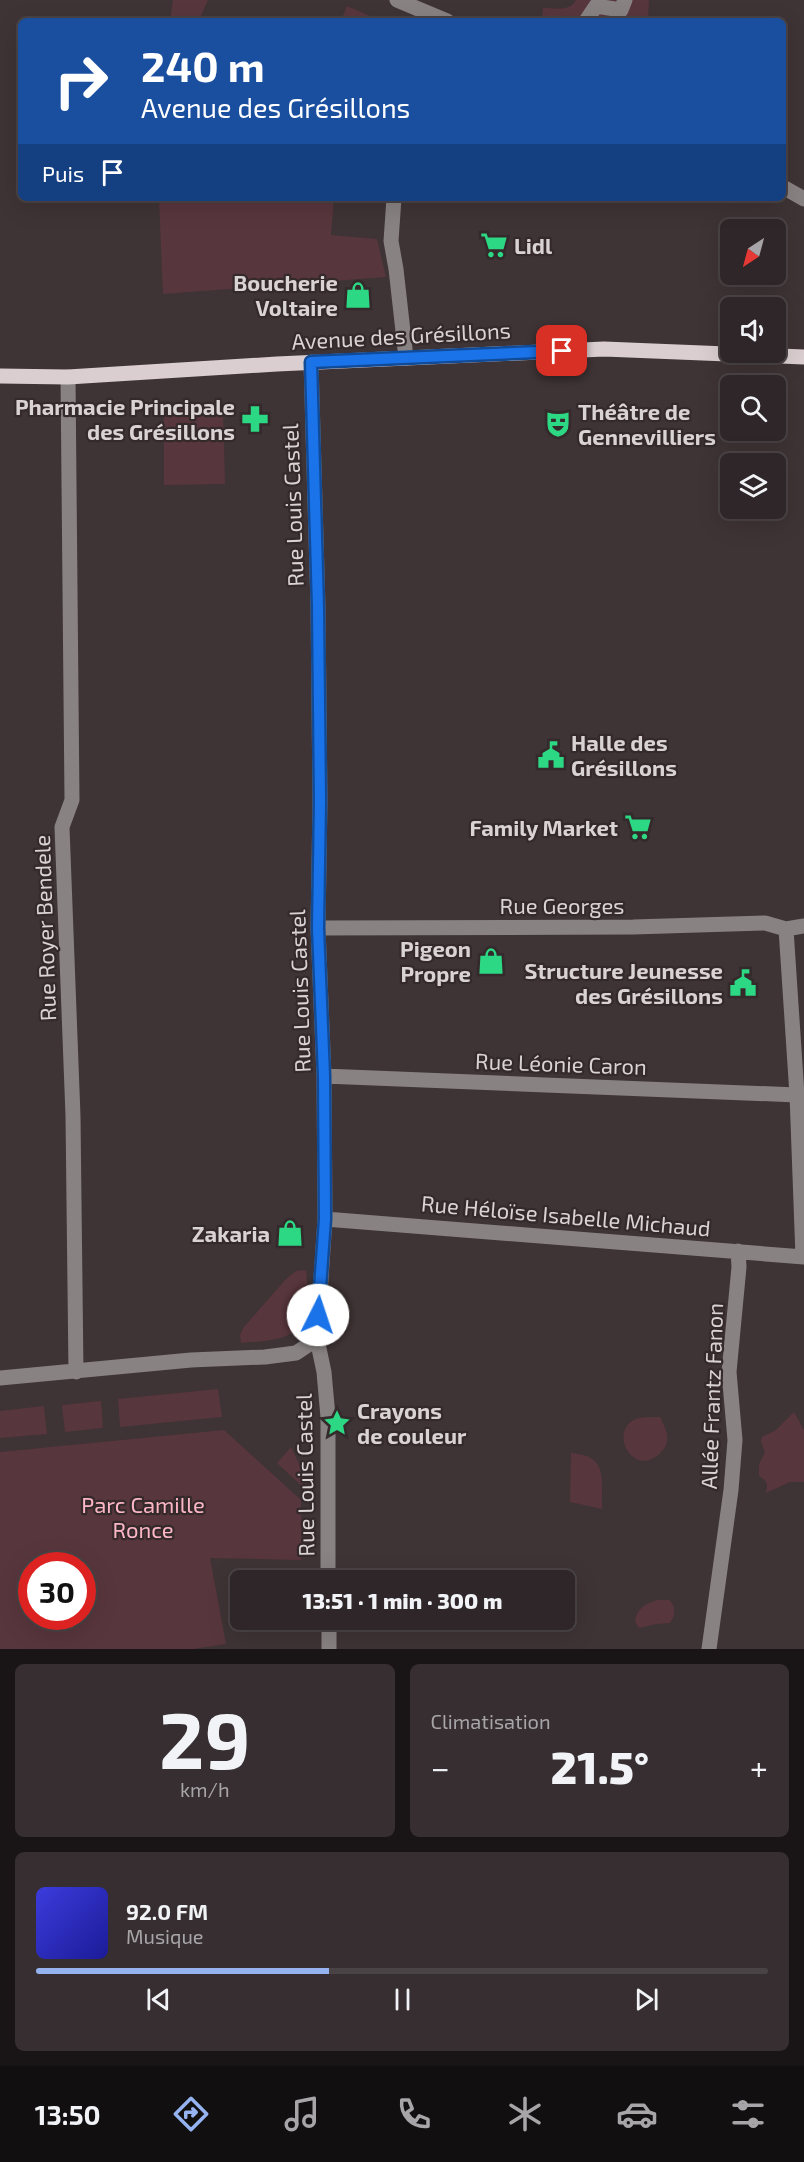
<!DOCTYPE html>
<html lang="fr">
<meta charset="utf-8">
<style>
body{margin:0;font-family:"Exo 2",sans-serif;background:#362e30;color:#f1f3f6;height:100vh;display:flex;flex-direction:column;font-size:22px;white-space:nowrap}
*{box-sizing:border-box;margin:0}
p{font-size:20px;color:#a7a5a8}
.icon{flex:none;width:33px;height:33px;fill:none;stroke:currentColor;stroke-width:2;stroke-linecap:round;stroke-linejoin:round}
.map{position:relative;height:1649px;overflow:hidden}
.drawer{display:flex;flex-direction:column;gap:15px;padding:15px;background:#191516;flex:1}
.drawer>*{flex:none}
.guide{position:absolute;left:18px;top:18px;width:768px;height:183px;border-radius:9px;box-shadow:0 6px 24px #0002,0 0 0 2px #494345;background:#1a4fa0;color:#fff;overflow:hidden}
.needle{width:39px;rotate:216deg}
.controls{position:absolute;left:720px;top:219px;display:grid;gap:12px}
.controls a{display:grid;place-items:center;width:66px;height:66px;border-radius:9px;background:#2e2628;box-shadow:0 6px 24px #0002,0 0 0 2px #494345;font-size:30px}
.speed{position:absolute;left:18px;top:1552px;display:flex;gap:12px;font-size:30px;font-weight:700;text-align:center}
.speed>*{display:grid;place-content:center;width:78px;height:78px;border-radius:50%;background:#2e2628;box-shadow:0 6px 24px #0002,0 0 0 2px #494345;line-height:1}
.speed .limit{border:9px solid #d22;background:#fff;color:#111}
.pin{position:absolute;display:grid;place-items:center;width:51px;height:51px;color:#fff;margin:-26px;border-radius:12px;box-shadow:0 3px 9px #0006}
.me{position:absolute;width:66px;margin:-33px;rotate:4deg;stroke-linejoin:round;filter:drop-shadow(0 0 4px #0008)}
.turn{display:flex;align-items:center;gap:21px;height:126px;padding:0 24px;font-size:27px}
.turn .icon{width:78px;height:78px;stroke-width:2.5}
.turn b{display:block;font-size:42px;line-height:51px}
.then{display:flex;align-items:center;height:57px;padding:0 24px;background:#0003;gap:12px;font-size:22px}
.big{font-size:45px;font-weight:800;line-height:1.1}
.drawer .card{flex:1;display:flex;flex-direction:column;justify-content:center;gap:9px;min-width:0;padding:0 21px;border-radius:9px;background:#362e30}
.drawer .dial{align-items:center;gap:0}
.dial b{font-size:78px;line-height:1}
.song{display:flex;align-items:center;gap:18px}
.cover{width:72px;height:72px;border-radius:9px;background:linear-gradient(135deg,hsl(240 70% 55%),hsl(240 70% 35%))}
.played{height:6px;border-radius:3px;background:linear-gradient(90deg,#95b2f1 40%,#494345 40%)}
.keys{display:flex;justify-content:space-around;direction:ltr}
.heat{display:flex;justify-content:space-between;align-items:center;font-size:33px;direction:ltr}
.drawer .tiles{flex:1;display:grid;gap:15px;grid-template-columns:1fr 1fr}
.card:last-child{grid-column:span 2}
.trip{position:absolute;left:230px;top:1570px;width:345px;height:60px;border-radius:9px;background:#2e2628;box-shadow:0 6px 24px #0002,0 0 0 2px #494345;font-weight:800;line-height:60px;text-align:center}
.tab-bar{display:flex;height:96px;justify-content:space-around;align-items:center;background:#120f10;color:#a7a5a8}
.tab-bar .icon{width:42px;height:42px}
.tab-bar .on{color:#95b2f1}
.tab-bar b{font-size:27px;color:#f1f3f6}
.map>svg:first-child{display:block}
.green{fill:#58363d;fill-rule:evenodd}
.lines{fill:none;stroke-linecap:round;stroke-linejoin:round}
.minor{stroke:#888283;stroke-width:15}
.major{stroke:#daced0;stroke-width:15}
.route-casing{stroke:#114b97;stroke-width:15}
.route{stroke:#1a73e8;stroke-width:10}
.labels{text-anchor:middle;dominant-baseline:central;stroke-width:4.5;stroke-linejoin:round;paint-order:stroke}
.poi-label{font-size:22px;font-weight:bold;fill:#dad3d4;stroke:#34292b;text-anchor:end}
.street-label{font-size:22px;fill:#dad3d4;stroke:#34292b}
.park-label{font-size:22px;fill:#fcb6c5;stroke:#34292b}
</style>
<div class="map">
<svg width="804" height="1649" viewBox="0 0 804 1649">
<rect width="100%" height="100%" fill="#3e3335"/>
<path class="green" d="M173,0H208L201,16L213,21H170Z
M576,0H649L648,21H542L543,8C555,8 570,12 576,0Z
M347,6L382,21H341Z
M159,198H334L331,235L377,239L386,277L163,294Z
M223,407L225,484L164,485V410Z
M306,1270C307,1282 309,1295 308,1307C306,1341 266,1341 241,1343L240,1335L243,1328L287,1278L296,1271Z
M218,1389L222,1417L120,1427L118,1399Z
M101,1401L103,1428L65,1432L62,1405Z
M44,1406L47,1434L0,1438V1411Z
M794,1412L804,1430V1482H790L766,1493C768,1483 767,1481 759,1476V1464L765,1452L761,1442L762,1437L776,1430Z
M660,1417C666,1429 672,1440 662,1451C637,1480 609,1437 632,1421C639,1416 652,1417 660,1417Z
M224,1430L301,1500V1560L210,1558L226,1644L193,1649H0V1452ZM32,1566H82V1617H32Z
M291,1447L300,1466L303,1487L277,1463Z
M571,1453C609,1456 601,1478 602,1509L570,1502Z
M658,1600H669C677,1607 675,1616 670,1623L656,1624L639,1628L635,1622C636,1609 646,1603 658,1600Z"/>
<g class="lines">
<path class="minor" d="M397,0L447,21
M586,21L596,6L621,10L625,0
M783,187L804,199
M394,198L391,241L396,269L406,358
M311,362L318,607L320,801L318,928L324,1076L325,1219L317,1339L324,1372L328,1417V1581
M68,377L72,800L62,827L73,1116L76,1372
M318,928L633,927L765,923L786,929L804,926
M786,929L797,1095L803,1257
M324,1076L797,1095
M325,1219L804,1257
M0,1378L191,1360L265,1357L296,1353L317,1339
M329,1620V1649
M709,1649L731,1490L735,1440L729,1372L739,1267L738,1251"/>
<path class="major" d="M0,376L68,377L277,364L604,349L804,357"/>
</g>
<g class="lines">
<defs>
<path id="route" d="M318,1315L325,1219L324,1076L318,928L320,801L318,607L311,362L562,351"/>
</defs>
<use href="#route" class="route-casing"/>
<use href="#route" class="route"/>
</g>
<defs>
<symbol id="supermarket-bare" viewBox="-9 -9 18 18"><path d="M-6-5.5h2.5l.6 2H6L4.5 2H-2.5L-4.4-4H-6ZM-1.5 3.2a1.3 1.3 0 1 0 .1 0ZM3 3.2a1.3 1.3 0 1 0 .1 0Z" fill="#2dd884" stroke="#34292b" stroke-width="2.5" paint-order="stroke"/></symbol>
<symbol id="shop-bare" viewBox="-9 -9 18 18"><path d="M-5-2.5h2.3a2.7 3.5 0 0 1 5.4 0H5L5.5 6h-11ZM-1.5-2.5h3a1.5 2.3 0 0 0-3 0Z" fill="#2dd884" stroke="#34292b" stroke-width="2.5" paint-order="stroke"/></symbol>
<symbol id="pharmacy-bare" viewBox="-9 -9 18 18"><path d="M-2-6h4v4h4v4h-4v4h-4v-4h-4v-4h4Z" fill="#2dd884" stroke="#34292b" stroke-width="2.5" paint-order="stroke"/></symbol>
<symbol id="theatre-bare" viewBox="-9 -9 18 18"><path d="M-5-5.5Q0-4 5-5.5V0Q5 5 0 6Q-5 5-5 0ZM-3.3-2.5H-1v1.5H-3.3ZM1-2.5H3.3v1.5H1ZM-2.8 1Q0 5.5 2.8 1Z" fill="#2dd884" stroke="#34292b" stroke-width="2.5" paint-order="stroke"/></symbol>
<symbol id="civic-bare" viewBox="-9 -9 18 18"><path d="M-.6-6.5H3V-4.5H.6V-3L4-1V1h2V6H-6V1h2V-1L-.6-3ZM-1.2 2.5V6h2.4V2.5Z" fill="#2dd884" stroke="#34292b" stroke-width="2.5" paint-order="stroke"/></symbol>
<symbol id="sight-bare" viewBox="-9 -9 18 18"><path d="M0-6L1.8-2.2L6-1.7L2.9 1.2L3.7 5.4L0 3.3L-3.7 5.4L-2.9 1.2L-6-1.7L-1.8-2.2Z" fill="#2dd884" stroke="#34292b" stroke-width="2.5" paint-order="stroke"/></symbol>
</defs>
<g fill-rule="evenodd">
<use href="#supermarket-bare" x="475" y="226" width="38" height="38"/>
<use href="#shop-bare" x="339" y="276" width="38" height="38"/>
<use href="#pharmacy-bare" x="236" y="400" width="38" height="38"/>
<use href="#theatre-bare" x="539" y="405" width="38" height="38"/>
<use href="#civic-bare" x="532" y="736" width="38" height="38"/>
<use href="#supermarket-bare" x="619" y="808" width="38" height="38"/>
<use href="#shop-bare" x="472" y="942" width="38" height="38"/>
<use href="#civic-bare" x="724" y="964" width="38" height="38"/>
<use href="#shop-bare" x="271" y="1214" width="38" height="38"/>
<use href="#sight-bare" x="318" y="1404" width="38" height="38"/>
</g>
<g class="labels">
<g class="poi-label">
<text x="514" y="245" text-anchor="start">Lidl</text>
<text x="338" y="282">Boucherie<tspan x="338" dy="25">Voltaire</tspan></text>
<text x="235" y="406">Pharmacie Principale<tspan x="235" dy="25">des Grésillons</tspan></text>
<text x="578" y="411" text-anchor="start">Théâtre de<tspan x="578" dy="25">Gennevilliers</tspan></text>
<text x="571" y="742" text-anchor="start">Halle des<tspan x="571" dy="25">Grésillons</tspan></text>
<text x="618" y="827">Family Market</text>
<text x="471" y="948">Pigeon<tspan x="471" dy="25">Propre</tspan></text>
<text x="723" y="970">Structure Jeunesse<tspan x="723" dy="25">des Grésillons</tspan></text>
<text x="270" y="1233">Zakaria</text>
<text x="357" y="1410" text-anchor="start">Crayons<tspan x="357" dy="25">de couleur</tspan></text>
</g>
<g class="street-label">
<text transform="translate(401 335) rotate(-3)">Avenue des Grésillons</text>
<text transform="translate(292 505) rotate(-92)">Rue Louis Castel</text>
<text x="562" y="905">Rue Georges</text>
<text transform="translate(44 928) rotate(-92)">Rue Royer Bendele</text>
<text transform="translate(299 991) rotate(-92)">Rue Louis Castel</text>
<text transform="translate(561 1063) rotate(2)">Rue Léonie Caron</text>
<text transform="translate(566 1215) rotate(5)">Rue Héloïse Isabelle Michaud</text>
<text transform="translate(711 1396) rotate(-88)">Allée Frantz Fanon</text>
<text transform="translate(304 1475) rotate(-91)">Rue Louis Castel</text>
</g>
<g class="park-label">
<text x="143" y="1504">Parc Camille<tspan x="143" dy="25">Ronce</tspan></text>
</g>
</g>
</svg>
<div class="controls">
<a><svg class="needle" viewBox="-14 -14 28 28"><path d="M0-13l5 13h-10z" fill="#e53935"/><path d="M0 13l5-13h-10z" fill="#a7a5a8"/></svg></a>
<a><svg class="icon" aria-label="sound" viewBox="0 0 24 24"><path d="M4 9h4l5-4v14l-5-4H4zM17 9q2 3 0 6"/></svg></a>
<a><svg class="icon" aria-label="search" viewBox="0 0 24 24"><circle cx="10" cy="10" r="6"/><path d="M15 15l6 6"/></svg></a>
<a><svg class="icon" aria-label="layers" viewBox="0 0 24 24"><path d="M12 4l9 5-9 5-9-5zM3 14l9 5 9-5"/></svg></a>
</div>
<div class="speed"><div class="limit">30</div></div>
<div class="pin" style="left:562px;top:351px;background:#d93025"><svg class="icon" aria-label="arrive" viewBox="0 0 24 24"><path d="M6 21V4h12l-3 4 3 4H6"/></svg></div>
<svg class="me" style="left:318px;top:1315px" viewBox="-20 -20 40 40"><circle r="19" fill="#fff"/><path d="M0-13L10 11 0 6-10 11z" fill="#1a73e8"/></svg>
<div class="trip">13:51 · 1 min · 300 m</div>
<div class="guide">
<div class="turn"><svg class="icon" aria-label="right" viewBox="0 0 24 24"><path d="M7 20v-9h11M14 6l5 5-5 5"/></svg><div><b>240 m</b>Avenue des Grésillons</div></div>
<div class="then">Puis<svg class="icon" aria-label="arrive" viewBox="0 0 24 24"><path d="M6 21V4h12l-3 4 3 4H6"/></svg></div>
</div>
</div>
<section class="drawer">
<div class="tiles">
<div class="card dial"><b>29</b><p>km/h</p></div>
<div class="card"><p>Climatisation</p>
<div class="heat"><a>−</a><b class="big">21.5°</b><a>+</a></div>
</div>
<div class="card">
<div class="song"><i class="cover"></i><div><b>92.0 FM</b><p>Musique</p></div></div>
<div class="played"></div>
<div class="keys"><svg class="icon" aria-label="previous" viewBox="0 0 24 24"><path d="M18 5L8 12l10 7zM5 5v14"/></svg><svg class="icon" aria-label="pause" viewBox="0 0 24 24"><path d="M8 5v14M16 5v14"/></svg><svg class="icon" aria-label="next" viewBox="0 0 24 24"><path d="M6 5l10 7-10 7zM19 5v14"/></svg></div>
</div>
</div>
</section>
<nav class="tab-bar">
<b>13:50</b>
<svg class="icon on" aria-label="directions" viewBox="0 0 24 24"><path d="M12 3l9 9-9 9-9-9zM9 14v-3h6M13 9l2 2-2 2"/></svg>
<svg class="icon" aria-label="music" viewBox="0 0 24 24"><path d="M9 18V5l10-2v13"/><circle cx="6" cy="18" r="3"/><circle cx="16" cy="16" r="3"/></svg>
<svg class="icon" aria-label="phone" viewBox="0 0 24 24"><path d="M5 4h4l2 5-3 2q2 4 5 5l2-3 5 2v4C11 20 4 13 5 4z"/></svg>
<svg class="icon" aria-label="climate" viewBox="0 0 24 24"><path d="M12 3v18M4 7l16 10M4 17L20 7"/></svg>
<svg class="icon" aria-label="car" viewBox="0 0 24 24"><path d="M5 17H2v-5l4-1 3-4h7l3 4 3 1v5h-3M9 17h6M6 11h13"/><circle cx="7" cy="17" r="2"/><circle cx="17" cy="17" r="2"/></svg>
<svg class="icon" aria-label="filters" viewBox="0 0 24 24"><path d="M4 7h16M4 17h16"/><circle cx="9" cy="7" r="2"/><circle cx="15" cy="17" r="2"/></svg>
</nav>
